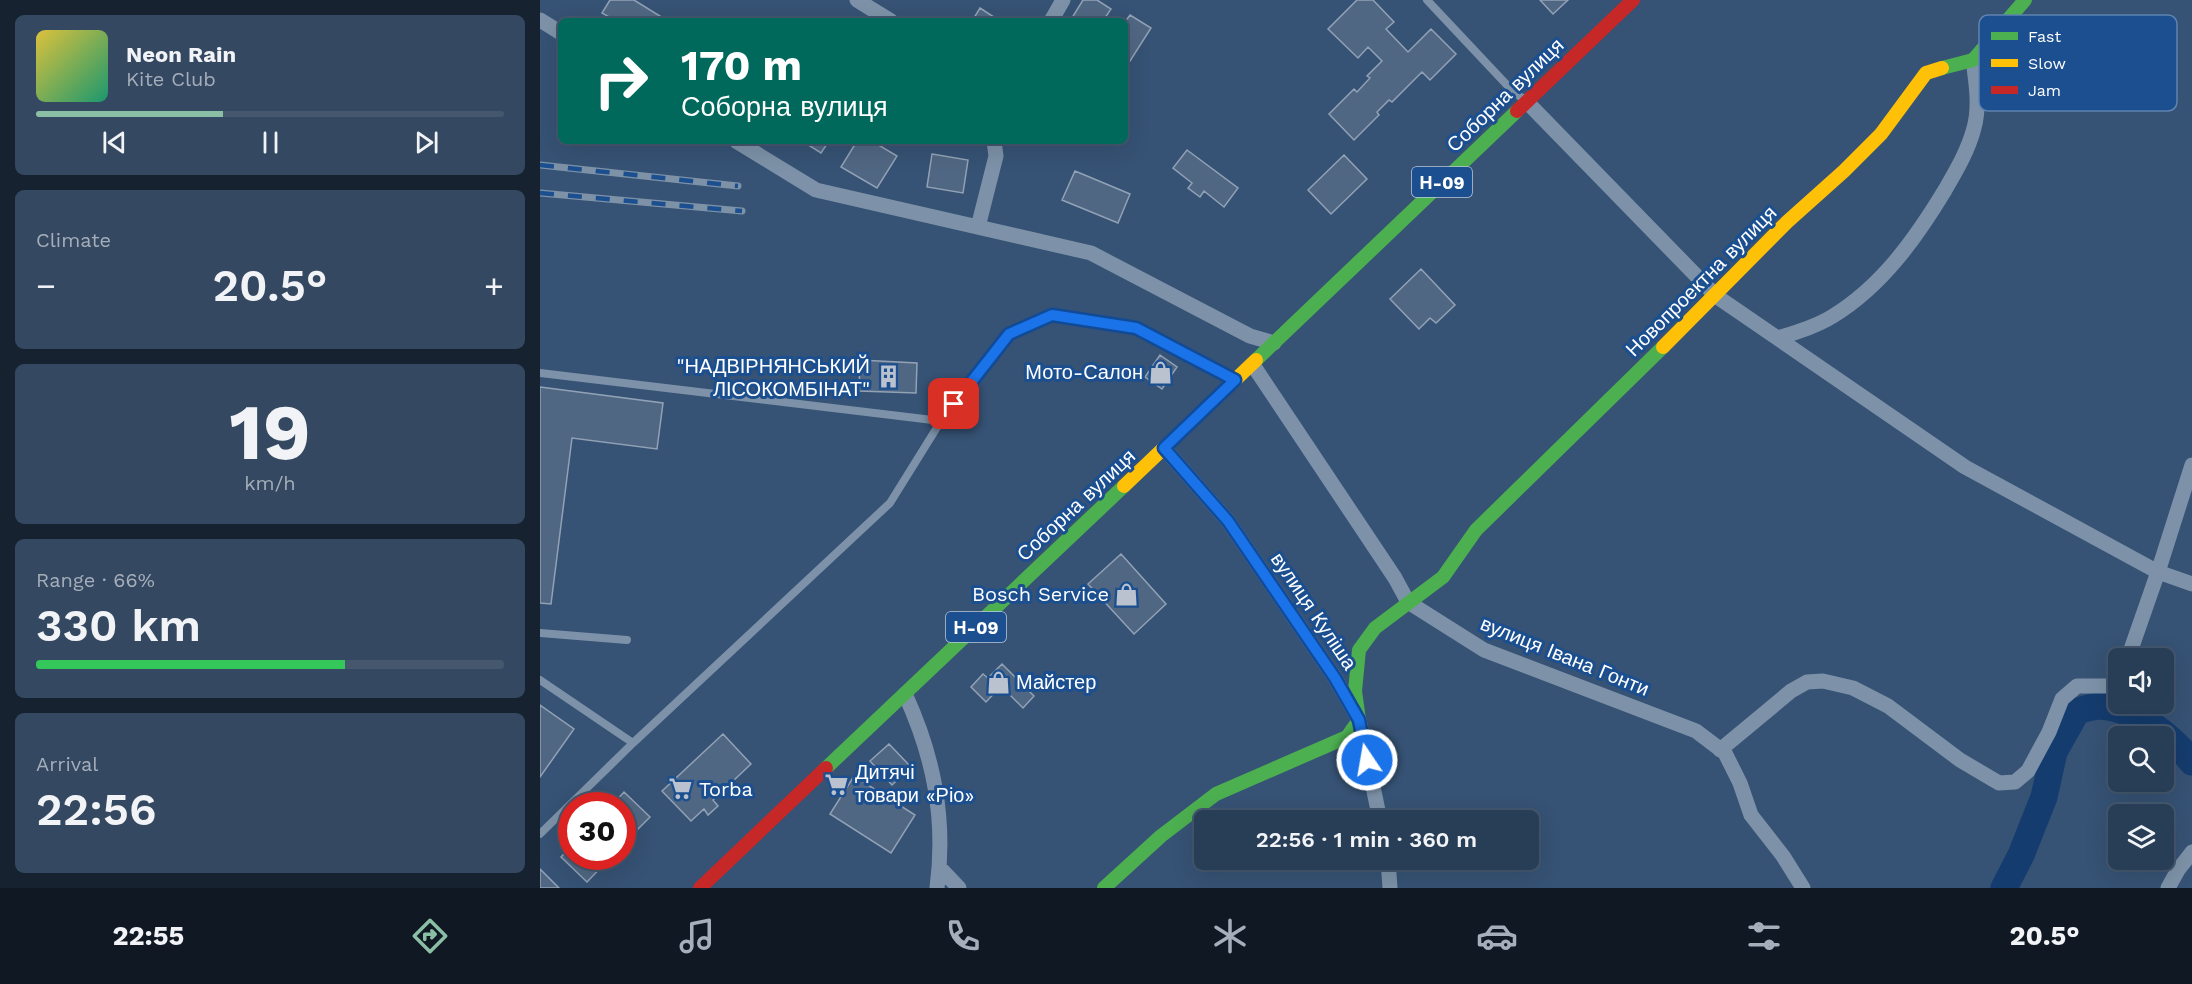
<!DOCTYPE html>
<meta charset="utf-8">
<style>
body{margin:0;font-family:"Work Sans",sans-serif;background:#344961;color:#f1f3f6;height:100vh;display:flex;flex-direction:column;font-size:22px;white-space:nowrap}
*{box-sizing:border-box;margin:0}
p{font-size:20px;color:#a5aeba}
.icon{flex:none;width:33px;height:33px;fill:none;stroke:currentColor;stroke-width:2;stroke-linecap:round;stroke-linejoin:round}
.map{position:relative;flex:1;overflow:hidden}
.drawer{display:flex;flex-direction:column;gap:15px;padding:15px;background:#162230;width:540px}
.drawer>*{flex:none}
.guide{position:absolute;left:18px;top:18px;width:570px;height:126px;border-radius:9px;box-shadow:0 6px 24px #0002,0 0 0 2px #44576d;background:#00695c;color:#fff;overflow:hidden}
.fabs{position:absolute;left:1568px;top:648px;display:grid;gap:12px}
.fabs a{display:grid;place-items:center;width:66px;height:66px;border-radius:9px;background:#283e57;box-shadow:0 6px 24px #0002,0 0 0 2px #44576d;font-size:30px}
.speed{position:absolute;left:18px;top:792px;display:flex;gap:12px;font-size:30px;font-weight:700;text-align:center}
.speed>*{display:grid;place-content:center;width:78px;height:78px;border-radius:50%;background:#283e57;box-shadow:0 6px 24px #0002,0 0 0 2px #44576d;line-height:1}
.speed .limit{border:9px solid #d22;background:#fff;color:#111}
.pin{position:absolute;display:grid;place-items:center;width:51px;height:51px;color:#fff;margin:-26px;border-radius:12px;box-shadow:0 3px 9px #0006}
.me{position:absolute;width:66px;margin:-33px;rotate:348deg;stroke-linejoin:round;filter:drop-shadow(0 0 4px #0008)}
.turn{display:flex;align-items:center;gap:21px;height:126px;padding:0 24px;font-size:27px}
.turn .icon{width:78px;height:78px;stroke-width:2.5}
.turn b{display:block;font-size:42px;line-height:51px}
.big{font-size:45px;font-weight:600;line-height:1.1}
.drawer .card{flex:1;display:flex;flex-direction:column;justify-content:center;gap:9px;min-width:0;padding:0 21px;border-radius:9px;background:#344961}
.drawer .dial{align-items:center;gap:0}
.dial b{font-size:78px;line-height:1}
.song{display:flex;align-items:center;gap:18px}
.cover{width:72px;height:72px;border-radius:9px;background:linear-gradient(135deg,hsl(50 70% 55%),hsl(160 70% 35%))}
.played{height:6px;border-radius:3px;background:linear-gradient(90deg,#8abfa5 40%,#44576d 40%)}
.keys{display:flex;justify-content:space-around;direction:ltr}
.heat{display:flex;justify-content:space-between;align-items:center;font-size:33px;direction:ltr}
.charge{height:9px;border-radius:4px;background:linear-gradient(90deg,#34c759 66%,#44576d 0)}
.trip{position:absolute;left:654px;top:810px;width:345px;height:60px;border-radius:9px;background:#283e57;box-shadow:0 6px 24px #0002,0 0 0 2px #44576d;font-weight:600;line-height:60px;text-align:center}
.tabs{display:flex;height:96px;justify-content:space-around;align-items:center;background:#101923;color:#a5aeba}
.tabs .icon{width:42px;height:42px}
.tabs .on{color:#8abfa5}
.tabs b{font-size:27px;color:#f1f3f6}
main{display:flex;flex:1;min-height:0}
.map>svg:first-child{display:block}
.lines{fill:none;stroke-linecap:round;stroke-linejoin:round}
.river{stroke:#153c6e;stroke-width:27}
.building{fill:#506783;stroke:#92a2b6;stroke-width:1.5}
.lane{stroke:#7d92a8;stroke-width:8}
.street{stroke:#7d92a8;stroke-width:15}
.fast{stroke:#4caf50;stroke-width:14}
.slow{stroke:#ffc107;stroke-width:14}
.jam{stroke:#c62828;stroke-width:14}
.rail-casing{stroke:#7e92a7;stroke-width:7}
.rail{stroke:#1b4f8f;stroke-width:4.5;stroke-dasharray:14;stroke-linecap:butt}
.route-casing{stroke:#114b97;stroke-width:15}
.route{stroke:#1a73e8;stroke-width:10}
.labels{text-anchor:middle;dominant-baseline:central;stroke-width:6;stroke-linejoin:round;paint-order:stroke}
.shield{fill:#1b4f8f;stroke:#bbcadd;stroke-width:1.5}
.shield-label{font-size:18px;font-weight:bold;fill:#fff}
.street-label{font-size:20px;fill:#fff;stroke:#1b4f8f}
.poi-label{font-size:20px;fill:#fff;stroke:#1b4f8f;text-anchor:end}
.key{fill:#1b4f8f;stroke:#5f84b1;stroke-width:1.5}
.key-label{font-size:16px;fill:#fff}
</style>
<main>
<section class="drawer">
<div class="card">
<div class="song"><i class="cover"></i><div><b>Neon Rain</b><p>Kite Club</p></div></div>
<div class="played"></div>
<div class="keys"><svg class="icon" aria-label="previous" viewBox="0 0 24 24"><path d="M18 5L8 12l10 7zM5 5v14"/></svg><svg class="icon" aria-label="pause" viewBox="0 0 24 24"><path d="M8 5v14M16 5v14"/></svg><svg class="icon" aria-label="next" viewBox="0 0 24 24"><path d="M6 5l10 7-10 7zM19 5v14"/></svg></div>
</div>
<div class="card"><p>Climate</p>
<div class="heat"><a>−</a><b class="big">20.5°</b><a>+</a></div>
</div>
<div class="card dial"><b>19</b><p>km/h</p></div>
<div class="card"><p>Range · 66%</p><b class="big">330 km</b><div class="charge"></div></div>
<div class="card"><p>Arrival</p><b class="big">22:56</b></div>
</section>
<div class="map">
<svg width="1652" height="888" viewBox="0 0 1652 888">
<rect width="100%" height="100%" fill="#365274"/>
<g class="lines">
<path class="river" d="M1464,888L1481,855L1504,797L1514,752L1537,711C1545,709 1553,706 1561,706C1597,709 1630,735 1652,762"/>
</g>
<path class="building" d="M70,0H94L128,21H76L62,13Z
M543,0H557L571,9L563,21H530Z
M817,0H833L854,22L846,29L868,52L891,29L916,54L890,80L882,72L852,102L849,100L837,112L839,115L814,140L789,114L814,89L817,92L830,78L827,76L842,61L828,47L818,58L788,29Z
M1000,0H1028L1013,14Z
M440,8L460,21H432Z
M590,15L611,28L585,69V22Z
M262,141H289L281,153Z
M317,141H332L357,156L337,188L301,167Z
M647,150L698,188L684,207L664,191L660,197L648,188L652,183L633,168Z
M392,154L428,160L423,193L387,187Z
M804,155L827,179L791,214L768,190Z
M535,171L590,194L578,223L522,200Z
M881,269L915,305L896,323L890,318L879,329L850,299Z
M620,355L637,367L622,389L605,377Z
M320,360L377,363L376,393L319,391Z
M0,387L123,403L117,449L32,438L11,604L0,603Z
M581,554L626,604L594,634L548,584Z
M462,664L494,696L483,708L461,686L446,702L431,687L443,674L448,678Z
M0,705L34,729L0,777Z
M183,734L211,764L173,800L178,806L168,815L164,809L151,821L122,791Z
M349,744L371,767L352,785L330,761Z
M314,776L375,815L351,853L290,814Z
M84,792L110,817L82,845V806H71Z
M32,846V856H72L47,882L21,857Z
M0,869L19,888H0Z"/>
<g class="lines">
<path class="lane" d="M887,0L966,84L984,100
M0,373L401,421L469,335L512,315L596,328L691,378
M0,633L87,640
M0,680L93,743
M0,834L93,743L350,503L401,421"/>
<path class="street" d="M317,0L351,21
M0,20L21,33
M511,21L523,0
M986,101L1176,296L1425,467L1618,572L1652,584
M196,141L276,190L551,253L710,336L734,343
M438,227L456,156L454,141
M1238,338C1257,332 1277,326 1293,316C1342,286 1376,238 1405,190C1416,171 1428,151 1434,128C1440,107 1436,82 1433,60
M713,365L855,578L868,602L944,650L1156,731L1185,753L1200,783L1211,815L1243,856L1263,888
M624,448L688,521L795,678L819,720L840,820
M1588,658L1618,572L1652,465
M365,694C394,757 406,819 397,888
M1180,750L1251,691L1267,682L1283,681L1313,688L1348,706L1420,760L1459,783L1475,782L1488,771L1509,732L1522,699L1537,686H1578
M848,860L850,888
M400,868L419,888
M1628,888L1638,870L1652,852"/>
<path class="fast" d="M1402,68L1433,60L1485,0
M716,360L977,111
M286,768L584,486
M564,888L621,836L676,794L807,737L819,720L815,691L819,650L835,628L903,577L936,530L1123,347"/>
<path class="slow" d="M1123,347L1247,222L1304,171L1341,134L1386,73L1402,68
M584,486L716,360"/>
<path class="jam" d="M977,111L1093,0
M160,888L286,768"/>
<defs>
<path id="rail" d="M0,165L198,186
M0,193L202,211"/>
</defs>
<use href="#rail" class="rail-casing"/>
<use href="#rail" class="rail"/>
</g>
<g class="lines">
<defs>
<path id="route" d="M414,404L469,334L512,315L596,328L695,380L624,448L688,521L795,678L819,720L827,760"/>
</defs>
<use href="#route" class="route-casing"/>
<use href="#route" class="route"/>
</g>
<defs>
<symbol id="shop-bare" viewBox="-9 -9 18 18"><path d="M-5-2.5h2.3a2.7 3.5 0 0 1 5.4 0H5L5.5 6h-11ZM-1.5-2.5h3a1.5 2.3 0 0 0-3 0Z" fill="#b9c2ce" stroke="#1b4f8f" stroke-width="2.5" paint-order="stroke"/></symbol>
<symbol id="building-bare" viewBox="-9 -9 18 18"><path d="M-4-6H4V6H1V3H-1V6H-4ZM-2.5-4.3h1.7v1.8h-1.7ZM.8-4.3h1.7v1.8H.8ZM-2.5-1h1.7V.8h-1.7ZM.8-1h1.7V.8H.8Z" fill="#b9c2ce" stroke="#1b4f8f" stroke-width="2.5" paint-order="stroke"/></symbol>
<symbol id="supermarket-bare" viewBox="-9 -9 18 18"><path d="M-6-5.5h2.5l.6 2H6L4.5 2H-2.5L-4.4-4H-6ZM-1.5 3.2a1.3 1.3 0 1 0 .1 0ZM3 3.2a1.3 1.3 0 1 0 .1 0Z" fill="#b9c2ce" stroke="#1b4f8f" stroke-width="2.5" paint-order="stroke"/></symbol>
</defs>
<g fill-rule="evenodd">
<use href="#shop-bare" x="604" y="356" width="33" height="33"/>
<use href="#building-bare" x="332" y="360" width="33" height="33"/>
<use href="#shop-bare" x="570" y="578" width="33" height="33"/>
<use href="#shop-bare" x="442" y="666" width="33" height="33"/>
<use href="#supermarket-bare" x="280" y="768" width="33" height="33"/>
<use href="#supermarket-bare" x="124" y="772" width="33" height="33"/>
</g>
<g class="labels">
<g class="shield">
<rect x="872" y="167" width="60" height="30" rx="4.5"/>
<rect x="406" y="612" width="60" height="30" rx="4.5"/>
</g>
<g class="shield-label">
<text x="902" y="182">Н-09</text>
<text x="436" y="627">Н-09</text>
</g>
<g class="street-label">
<text transform="translate(965 95) rotate(-44)">Соборна вулиця</text>
<text transform="translate(1161 281) rotate(-45)">Новопроектна вулиця</text>
<text transform="translate(536 505) rotate(-43)">Соборна вулиця</text>
<text transform="translate(774 611) rotate(56)">вулиця Куліша</text>
<text transform="translate(1025 656) rotate(22)">вулиця Івана Гонти</text>
</g>
<g class="poi-label">
<text x="330" y="366">"НАДВІРНЯНСЬКИЙ<tspan x="330" dy="23">ЛІСОКОМБІНАТ"</tspan></text>
<text x="603" y="372">Мото-Салон</text>
<text x="569" y="594">Bosch Service</text>
<text x="476" y="682" text-anchor="start">Майстер</text>
<text x="315" y="772" text-anchor="start">Дитячі<tspan x="315" dy="23">товари «Ріо»</tspan></text>
<text x="159" y="789" text-anchor="start">Torba</text>
</g>
</g>
<rect x="1439" y="15" width="198" height="96" rx="9" class="key"/>
<rect x="1451" y="32" width="27" height="8" fill="#4caf50"/>
<rect x="1451" y="59" width="27" height="8" fill="#ffc107"/>
<rect x="1451" y="86" width="27" height="8" fill="#c62828"/>
<g class="key-label">
<text x="1488" y="42">Fast</text>
<text x="1488" y="69">Slow</text>
<text x="1488" y="96">Jam</text>
</g>
</svg>
<div class="fabs">
<a><svg class="icon" aria-label="sound" viewBox="0 0 24 24"><path d="M4 9h4l5-4v14l-5-4H4zM17 9q2 3 0 6"/></svg></a>
<a><svg class="icon" aria-label="search" viewBox="0 0 24 24"><circle cx="10" cy="10" r="6"/><path d="M15 15l6 6"/></svg></a>
<a><svg class="icon" aria-label="layers" viewBox="0 0 24 24"><path d="M12 4l9 5-9 5-9-5zM3 14l9 5 9-5"/></svg></a>
</div>
<div class="speed"><div class="limit">30</div></div>
<div class="pin" style="left:414px;top:404px;background:#d93025"><svg class="icon" aria-label="arrive" viewBox="0 0 24 24"><path d="M6 21V4h12l-3 4 3 4H6"/></svg></div>
<svg class="me" style="left:827px;top:760px" viewBox="-20 -20 40 40"><circle r="17" fill="#1a73e8" stroke="#fff" stroke-width="3"/><path d="M0-11L8 9 0 5-8 9z" fill="#fff"/></svg>
<div class="trip">22:56 · 1 min · 360 m</div>
<div class="guide">
<div class="turn"><svg class="icon" aria-label="right" viewBox="0 0 24 24"><path d="M7 20v-9h11M14 6l5 5-5 5"/></svg><div><b>170 m</b>Соборна вулиця</div></div>
</div>
</div>
</main>
<nav class="tabs">
<b>22:55</b>
<svg class="icon on" aria-label="directions" viewBox="0 0 24 24"><path d="M12 3l9 9-9 9-9-9zM9 14v-3h6M13 9l2 2-2 2"/></svg>
<svg class="icon" aria-label="music" viewBox="0 0 24 24"><path d="M9 18V5l10-2v13"/><circle cx="6" cy="18" r="3"/><circle cx="16" cy="16" r="3"/></svg>
<svg class="icon" aria-label="phone" viewBox="0 0 24 24"><path d="M5 4h4l2 5-3 2q2 4 5 5l2-3 5 2v4C11 20 4 13 5 4z"/></svg>
<svg class="icon" aria-label="climate" viewBox="0 0 24 24"><path d="M12 3v18M4 7l16 10M4 17L20 7"/></svg>
<svg class="icon" aria-label="car" viewBox="0 0 24 24"><path d="M5 17H2v-5l4-1 3-4h7l3 4 3 1v5h-3M9 17h6M6 11h13"/><circle cx="7" cy="17" r="2"/><circle cx="17" cy="17" r="2"/></svg>
<svg class="icon" aria-label="filters" viewBox="0 0 24 24"><path d="M4 7h16M4 17h16"/><circle cx="9" cy="7" r="2"/><circle cx="15" cy="17" r="2"/></svg>
<b>20.5°</b>
</nav>
